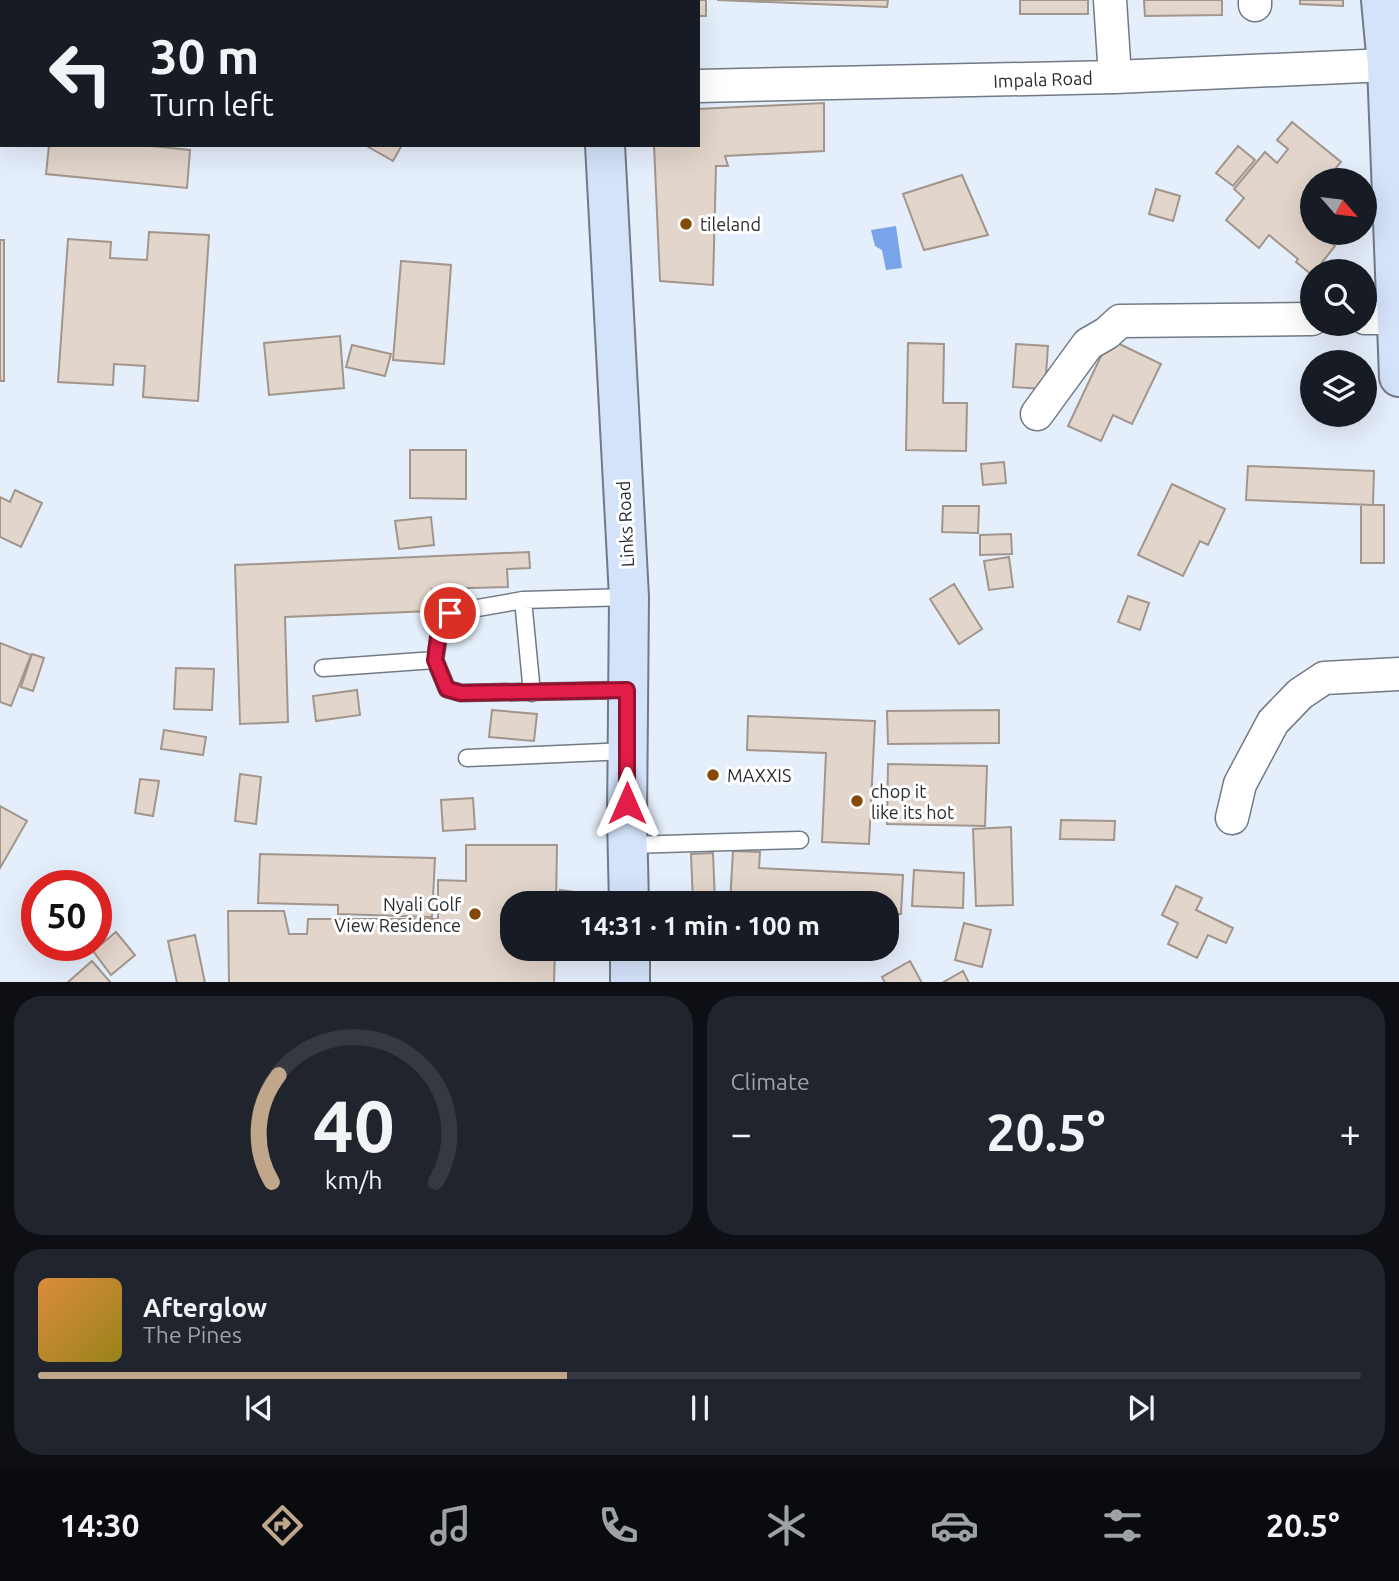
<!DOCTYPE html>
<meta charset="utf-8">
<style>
body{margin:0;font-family:Ubuntu,sans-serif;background:#20242c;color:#f1f3f6;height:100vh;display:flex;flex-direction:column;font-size:26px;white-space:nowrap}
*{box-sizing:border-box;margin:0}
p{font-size:23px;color:#9ea1a6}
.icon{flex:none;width:38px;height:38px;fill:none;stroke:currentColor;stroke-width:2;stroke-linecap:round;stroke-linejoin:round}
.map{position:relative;height:982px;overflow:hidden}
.side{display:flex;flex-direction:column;gap:14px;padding:14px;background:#0d0f14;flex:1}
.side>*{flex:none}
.top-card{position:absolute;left:0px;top:0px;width:700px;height:147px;box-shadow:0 7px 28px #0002;background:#171b24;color:#f1f3f6;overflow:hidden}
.needle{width:46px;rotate:118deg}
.tools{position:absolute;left:1300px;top:168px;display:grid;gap:14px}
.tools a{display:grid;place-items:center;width:77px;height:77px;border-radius:50%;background:#171b24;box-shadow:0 7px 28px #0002;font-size:35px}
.speed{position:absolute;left:21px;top:870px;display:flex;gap:14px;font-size:35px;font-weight:700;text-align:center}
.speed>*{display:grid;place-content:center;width:91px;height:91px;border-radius:50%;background:#171b24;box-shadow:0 7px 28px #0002;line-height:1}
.speed .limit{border:10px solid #d22;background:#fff;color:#111}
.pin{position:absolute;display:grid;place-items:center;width:60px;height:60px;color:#fff;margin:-30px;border:4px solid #fff;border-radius:50%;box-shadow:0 2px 7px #0007}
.me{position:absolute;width:77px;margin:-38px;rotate:0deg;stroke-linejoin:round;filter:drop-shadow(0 0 5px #0008)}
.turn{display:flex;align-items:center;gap:24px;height:147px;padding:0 35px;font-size:32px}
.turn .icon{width:91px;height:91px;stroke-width:2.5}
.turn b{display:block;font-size:49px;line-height:60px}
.big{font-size:52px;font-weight:700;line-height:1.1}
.side .card{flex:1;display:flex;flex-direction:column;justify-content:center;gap:10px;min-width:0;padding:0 24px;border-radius:28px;background:#20242c}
.side .dial{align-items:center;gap:0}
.dial svg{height:182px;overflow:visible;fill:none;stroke:#363941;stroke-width:7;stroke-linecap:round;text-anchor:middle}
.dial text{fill:#f1f3f6;stroke:none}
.song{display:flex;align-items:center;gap:21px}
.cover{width:84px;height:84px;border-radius:10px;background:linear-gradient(135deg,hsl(30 70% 55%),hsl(50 70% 35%))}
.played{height:7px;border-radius:4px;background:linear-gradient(90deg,#c0a68a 40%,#363941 40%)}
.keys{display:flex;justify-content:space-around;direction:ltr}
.heat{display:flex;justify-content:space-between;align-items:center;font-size:38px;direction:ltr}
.side .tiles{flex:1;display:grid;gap:14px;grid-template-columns:1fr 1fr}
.card:last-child{grid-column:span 2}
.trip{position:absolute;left:500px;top:891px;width:399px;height:70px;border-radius:28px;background:#171b24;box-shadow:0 7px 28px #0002;font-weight:700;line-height:70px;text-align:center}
.menu{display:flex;height:112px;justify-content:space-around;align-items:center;background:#090b0e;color:#9ea1a6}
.menu .icon{width:49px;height:49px}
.menu .selected{color:#c0a68a}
.menu b{font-size:32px;color:#f1f3f6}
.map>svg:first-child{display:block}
.water{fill:#78a4ea}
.building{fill:#e2d5cb;stroke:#a1958c;stroke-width:2}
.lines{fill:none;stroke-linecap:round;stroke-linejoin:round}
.lane-casing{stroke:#727a85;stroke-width:19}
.street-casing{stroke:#727a85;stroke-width:35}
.secondary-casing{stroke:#727a85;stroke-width:42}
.lane{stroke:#fff;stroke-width:16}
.street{stroke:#fff;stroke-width:32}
.secondary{stroke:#d4e2fa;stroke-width:38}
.route-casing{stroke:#92132f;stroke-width:18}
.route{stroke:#e11d48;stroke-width:12}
.poi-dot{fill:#854807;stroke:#fff;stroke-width:2.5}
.labels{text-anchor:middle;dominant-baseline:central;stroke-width:6;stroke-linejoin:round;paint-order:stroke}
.street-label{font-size:18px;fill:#292c31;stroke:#fff}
.poi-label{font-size:18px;fill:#292c31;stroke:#fff;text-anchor:start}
</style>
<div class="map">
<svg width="1399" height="983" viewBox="0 0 1399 983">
<rect width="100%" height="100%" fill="#e5eefb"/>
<path class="water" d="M896,226L902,268L886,270L882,250L875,246L871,230Z"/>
<path class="building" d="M683,0H706V16H698V2Z
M717,0H888L887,7Z
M1020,0H1088V14H1020Z
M1144,0H1222V15L1145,16Z
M1300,0H1343V6L1300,4Z
M824,103V151L725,156L728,166H716L713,285L660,281L654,145H698V109Z
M1292,122L1341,162L1326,180H1312V233H1319L1335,246L1312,275L1296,262L1298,259L1269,235L1259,248L1226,220L1244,198L1234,189L1265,152L1277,163L1288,149L1277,140Z
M49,145H142L190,150L187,188L46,174Z
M365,145H402L393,161Z
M1238,146L1255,160L1233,186L1216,173Z
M962,175L988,235L924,250L903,194Z
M1156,189L1180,196L1173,221L1149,214Z
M149,232L209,235L198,401L143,397L145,366L114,364L113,385L58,382L68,239L111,242L110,258L147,260Z
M0,240H4V381H0Z
M401,261L451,265L444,364L393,360Z
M340,336L344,388L269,395L264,343Z
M1109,339L1161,364L1132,424L1113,415L1101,441L1068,426Z
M908,343L944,344L943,403H967L966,451L906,450Z
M1016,344L1048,346L1045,389L1013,387Z
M352,345L391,354L385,376L346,367Z
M410,450H466V499L410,498Z
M1004,462L1006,483L983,485L981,464Z
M1248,466L1374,471L1373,505L1246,500Z
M1172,484L1225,509L1208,545L1200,541L1183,576L1138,555Z
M15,490L42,503L21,547L0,537V497L10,502Z
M1361,505H1384V563H1361Z
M943,506H979L978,533L942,532Z
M431,517L434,545L399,549L395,521Z
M1011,534L1012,554L980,555V535Z
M529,552L530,568L507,569L508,587L432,589V611L285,617L288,722L240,724L235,565Z
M1009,557L1013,587L989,590L984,561Z
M954,584L982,629L959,644L930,599Z
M1128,596L1149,603L1140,630L1118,622Z
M0,643L31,655L11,706L0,702Z
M32,654L44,658L33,691L21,687Z
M176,668L214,669L212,710L174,709Z
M357,690L360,715L316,721L313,696Z
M492,710L537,714L534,741L489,737Z
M999,710V743L888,744L887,711Z
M748,716L875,721L869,844L822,842L826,753L747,750Z
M164,730L206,737L203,755L161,749Z
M888,764L987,766L985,826L887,824Z
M240,774L261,777L256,824L235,821Z
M140,779L159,781L153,816L135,813Z
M473,798L475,829L443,831L441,800Z
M0,806L27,821L0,868Z
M1061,820L1115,821L1114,840L1060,839Z
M1011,827L1013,905L976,906L973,829Z
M466,845H557L556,903H513V948H555L554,983H229L228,911H284L289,934H307L308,919H438V880L466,881Z
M733,851L760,852L759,868L903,875L901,914H887V903H730Z
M713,853L715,903H693L691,854Z
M260,854L435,858L432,917L338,914V905L258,903Z
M914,870L964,873L963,908L912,906Z
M1176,886L1202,898L1196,910L1233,928L1226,943L1208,935L1197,958L1168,944L1178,923L1162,915Z
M560,890L591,894L590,903H559Z
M964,923L991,930L982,967L955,960Z
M116,932L135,955L111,975L93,951Z
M195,935L205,983H177L168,941Z
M92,961L111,983H67Z
M910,961L922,983H885L882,977Z
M963,971L969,983H942Z"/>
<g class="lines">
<defs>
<path id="lane" d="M435,660L441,623L449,613L523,600
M323,668L435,660L447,689L461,693L627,690
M532,693L523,600L629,597
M467,758L627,751
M628,845L800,840"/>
<path id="street" d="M174,0V2
M1110,0L1115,77
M1255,0V5
M698,86L1115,77L1387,65
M1365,318H1396
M1037,414L1088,344L1107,333L1120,321L1312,319
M1232,818L1240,784L1273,722L1300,694L1324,678L1399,674"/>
<path id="secondary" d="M1381,0L1387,65L1399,377
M603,2V0
M605,145L629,597L627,820L629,903
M630,948V983"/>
</defs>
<use href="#lane" class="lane-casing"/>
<use href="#street" class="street-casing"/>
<use href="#secondary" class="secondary-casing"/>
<use href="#lane" class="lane"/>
<use href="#street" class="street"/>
<use href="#secondary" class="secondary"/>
</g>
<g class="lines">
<defs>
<path id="route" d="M450,613L440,623L435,660L447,689L461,693L627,690V803"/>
</defs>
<use href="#route" class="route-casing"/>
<use href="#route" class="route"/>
</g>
<g class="poi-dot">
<circle cx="686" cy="224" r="7"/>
<circle cx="713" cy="775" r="7"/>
<circle cx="857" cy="801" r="7"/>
<circle cx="475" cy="914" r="7"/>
</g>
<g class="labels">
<g class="street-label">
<text transform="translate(1043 79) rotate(-2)">Impala Road</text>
<text transform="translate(625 524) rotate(-93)">Links Road</text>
</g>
<g class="poi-label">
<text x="700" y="224">tileland</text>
<text x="727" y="775">MAXXIS</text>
<text x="871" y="791">chop it<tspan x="871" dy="21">like its hot</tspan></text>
<text x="461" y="904" text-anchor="end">Nyali Golf<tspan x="461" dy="21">View Residence</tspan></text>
</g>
</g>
</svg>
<div class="tools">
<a><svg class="needle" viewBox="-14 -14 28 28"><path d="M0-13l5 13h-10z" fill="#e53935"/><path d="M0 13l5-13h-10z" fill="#9ea1a6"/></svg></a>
<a><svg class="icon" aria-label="search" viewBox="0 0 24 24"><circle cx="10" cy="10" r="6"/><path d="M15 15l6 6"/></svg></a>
<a><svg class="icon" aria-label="layers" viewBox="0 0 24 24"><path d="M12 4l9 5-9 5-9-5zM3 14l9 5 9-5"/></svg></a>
</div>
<div class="speed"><div class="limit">50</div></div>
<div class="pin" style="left:450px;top:613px;background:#d93025"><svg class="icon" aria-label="arrive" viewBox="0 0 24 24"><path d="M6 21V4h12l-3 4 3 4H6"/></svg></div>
<svg class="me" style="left:627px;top:803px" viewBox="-20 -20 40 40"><path d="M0-17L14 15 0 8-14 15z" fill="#e11d48" stroke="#fff" stroke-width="4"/></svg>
<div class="trip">14:31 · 1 min · 100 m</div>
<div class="top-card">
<div class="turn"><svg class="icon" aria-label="left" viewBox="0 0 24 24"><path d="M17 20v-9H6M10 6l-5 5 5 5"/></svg><div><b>30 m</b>Turn left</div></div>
</div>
</div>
<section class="side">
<div class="tiles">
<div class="card dial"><svg viewBox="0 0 100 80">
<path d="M14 69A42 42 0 1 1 86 69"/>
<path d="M14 69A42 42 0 0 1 17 22" stroke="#c0a68a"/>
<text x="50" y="56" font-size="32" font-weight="700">40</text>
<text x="50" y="72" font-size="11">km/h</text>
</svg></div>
<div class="card"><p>Climate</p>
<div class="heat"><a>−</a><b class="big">20.5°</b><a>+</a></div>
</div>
<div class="card">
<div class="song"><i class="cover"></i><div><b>Afterglow</b><p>The Pines</p></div></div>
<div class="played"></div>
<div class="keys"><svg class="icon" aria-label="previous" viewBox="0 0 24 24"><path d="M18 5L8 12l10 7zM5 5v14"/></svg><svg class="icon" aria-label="pause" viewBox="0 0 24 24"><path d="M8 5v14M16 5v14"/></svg><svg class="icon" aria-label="next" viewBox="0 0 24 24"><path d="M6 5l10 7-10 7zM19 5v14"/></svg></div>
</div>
</div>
</section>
<nav class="menu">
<b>14:30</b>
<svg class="icon selected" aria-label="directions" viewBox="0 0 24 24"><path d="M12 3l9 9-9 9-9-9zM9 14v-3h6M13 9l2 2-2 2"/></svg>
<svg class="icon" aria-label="music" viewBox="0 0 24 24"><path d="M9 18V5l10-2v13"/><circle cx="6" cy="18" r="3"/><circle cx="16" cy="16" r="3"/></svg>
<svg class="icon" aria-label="phone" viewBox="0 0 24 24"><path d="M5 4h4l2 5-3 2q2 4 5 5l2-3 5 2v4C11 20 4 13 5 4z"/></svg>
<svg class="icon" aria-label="climate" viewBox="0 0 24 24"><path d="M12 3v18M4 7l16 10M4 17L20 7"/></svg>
<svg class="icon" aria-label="car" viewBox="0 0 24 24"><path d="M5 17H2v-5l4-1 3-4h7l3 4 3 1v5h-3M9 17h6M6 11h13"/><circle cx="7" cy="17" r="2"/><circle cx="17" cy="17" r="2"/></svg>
<svg class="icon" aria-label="filters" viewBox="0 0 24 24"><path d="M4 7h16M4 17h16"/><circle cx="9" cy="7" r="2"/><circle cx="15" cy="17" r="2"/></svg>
<b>20.5°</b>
</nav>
